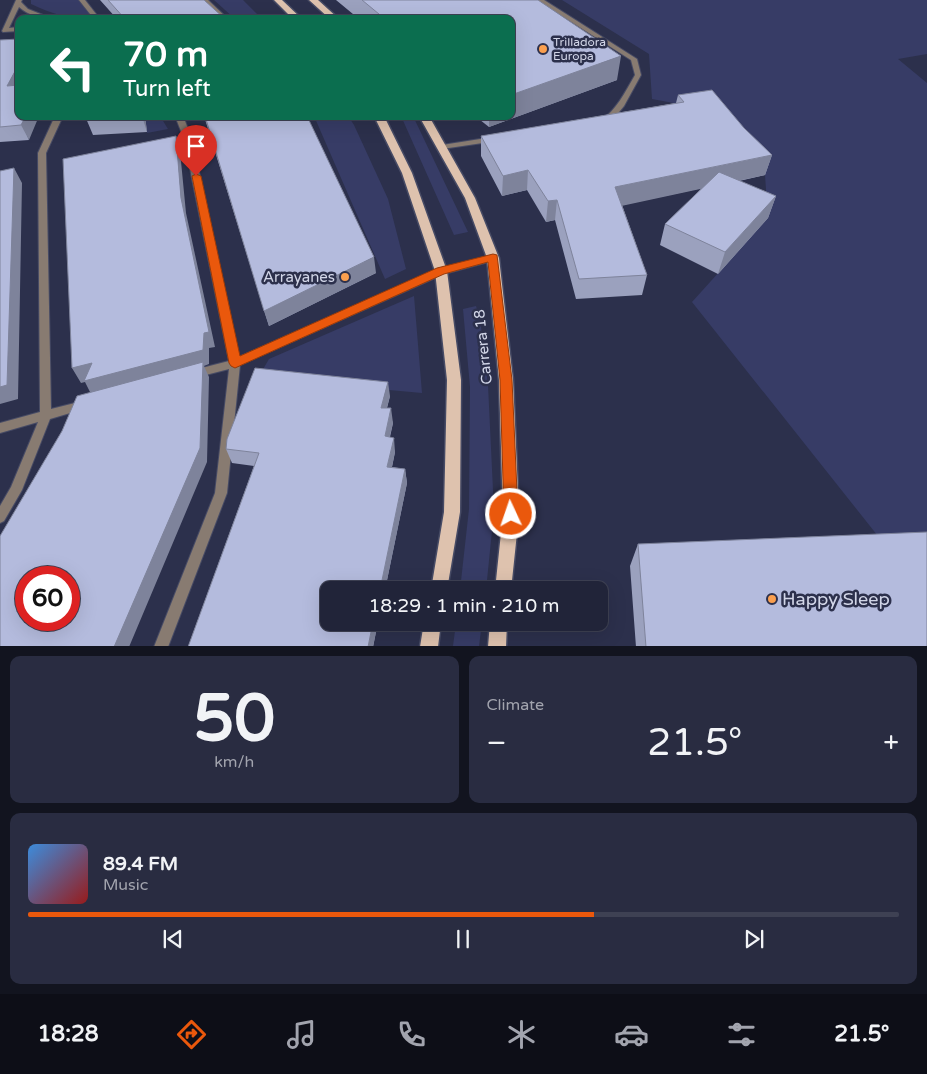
<!DOCTYPE html>
<meta charset="utf-8">
<style>
body{margin:0;font-family:"Varela Round",sans-serif;background:#292c41;color:#f1f3f6;height:100vh;display:flex;flex-direction:column;font-size:19px;white-space:nowrap}
*{box-sizing:border-box;margin:0}
p{font-size:16px;color:#a2a4ae}
.icon{flex:none;width:28px;height:28px;fill:none;stroke:currentColor;stroke-width:2;stroke-linecap:round;stroke-linejoin:round}
.map{position:relative;height:646px;overflow:hidden}
.details{display:flex;flex-direction:column;gap:10px;padding:10px;background:#12141f;flex:1}
.details>*{flex:none}
.hud{position:absolute;left:15px;top:15px;width:500px;height:105px;border-radius:10px;box-shadow:0 5px 20px #0002,0 0 0 1px #3e4153;background:#0b6e4f;color:#fff;overflow:hidden}
.speed{position:absolute;left:15px;top:566px;display:flex;gap:10px;font-size:25px;font-weight:700;text-align:center}
.speed>*{display:grid;place-content:center;width:65px;height:65px;border-radius:50%;background:#212439;box-shadow:0 5px 20px #0002,0 0 0 1px #3e4153;line-height:1}
.speed .limit{border:8px solid #d22;background:#fff;color:#111}
.pin{position:absolute;display:grid;place-items:center;width:42px;height:42px;color:#fff;margin:-51px -21px;border-radius:50% 50% 50% 0;rotate:-45deg;box-shadow:0 0 5px #0007}
.pin .icon{rotate:45deg}
.me{position:absolute;width:55px;margin:-28px;rotate:357deg;stroke-linejoin:round;filter:drop-shadow(0 0 4px #0008)}
.turn{display:flex;align-items:center;gap:18px;height:105px;padding:0 25px;font-size:22px}
.turn .icon{width:65px;height:65px;stroke-width:2.5}
.turn b{display:block;font-size:35px;line-height:42px}
.big{font-size:38px;font-weight:600;line-height:1.1}
.details .card{flex:1;display:flex;flex-direction:column;justify-content:center;gap:8px;min-width:0;padding:0 18px;border-radius:10px;background:#292c41}
.details .dial{align-items:center;gap:0}
.dial b{font-size:65px;line-height:1}
.song{display:flex;align-items:center;gap:15px}
.cover{width:60px;height:60px;border-radius:8px;background:linear-gradient(135deg,hsl(210 70% 55%),hsl(0 70% 35%))}
.played{height:5px;border-radius:2px;background:linear-gradient(90deg,#ea580c 65%,#3e4153 65%)}
.keys{display:flex;justify-content:space-around;direction:ltr}
.heat{display:flex;justify-content:space-between;align-items:center;font-size:28px;direction:ltr}
.details .tiles{flex:1;display:grid;gap:10px;grid-template-columns:1fr 1fr}
.card:last-child{grid-column:span 2}
.trip{position:absolute;left:320px;top:581px;width:288px;height:50px;border-radius:10px;background:#212439;box-shadow:0 5px 20px #0002,0 0 0 1px #3e4153;font-weight:600;line-height:50px;text-align:center}
.menu{display:flex;height:80px;justify-content:space-around;align-items:center;background:#0d0e17;color:#a2a4ae}
.menu .icon{width:35px;height:35px}
.menu .current{color:#ea580c}
.menu b{font-size:22px;color:#f1f3f6}
.map>svg:first-child{display:block}
.green{fill:#373c66}
.lines{fill:none;stroke-linecap:round;stroke-linejoin:round}
.lane-casing{stroke:#474b65;stroke-width:2}
.street-casing{stroke:#474b65;stroke-width:2}
.primary-casing{stroke:#474b65;stroke-width:3}
.lane{fill:#887b71;fill-rule:evenodd}
.street{fill:#887b71;fill-rule:evenodd}
.primary{fill:#dec2ae;fill-rule:evenodd}
.wall{fill:#9ba1be}
.shaded-wall{fill:#7e839b}
.building{fill:#b4bbdd;stroke:#7e839b;fill-rule:evenodd}
.route{fill:#ea580c;stroke:#983908}
.poi-dot{fill:#fa9f4f;stroke:#2c304c;stroke-width:2}
.labels{text-anchor:middle;dominant-baseline:central;stroke-width:5;stroke-linejoin:round;paint-order:stroke}
.far-poi-label{font-size:12px;fill:#d2d6e8;stroke:#2c304c;text-anchor:start}
.poi-label{font-size:15px;fill:#d2d6e8;stroke:#2c304c;text-anchor:end}
.street-label{font-size:15px;fill:#d2d6e8;stroke:#2c304c}
.near-poi-label{font-size:18px;fill:#d2d6e8;stroke:#2c304c;text-anchor:start}
</style>
<div class="map">
<svg width="927" height="647" viewBox="0 0 927 647">
<rect width="100%" height="100%" fill="#2c304c"/>
<path class="green" d="M31,0H79L96,19C70,19 54,15 31,4Z
M214,0H243L262,19H235Z
M562,0H927V54L898,59L927,83V554L893,555L692,302L768,218L765,175L706,109L652,99L649,54Z
M145,116H160L168,129L147,133Z
M314,116H348L354,125L388,199L406,269L385,279Z
M401,116H413L468,232L454,235Z
M414,296L422,393L258,378L269,359Z
M476,306L480,319L488,385L494,511L486,590H460L469,509L470,387L463,309Z
M456,623H482L479,646H453Z"/>
<g class="lines">
<defs>
<path id="lane" d="M201,0H208L228,19H221Z
M537,0H544L637,59L641,75L624,106L610,123H604L600,121C616,111 625,92 635,75L631,60Z
M493,137L497,139L496,141L442,149L438,147L442,145Z"/>
<path id="street" d="M16,0H22L21,2L28,9L53,19C41,19 28,15 19,7L9,28L19,27V31L3,32L2,31Z
M79,0H85L100,19H94Z
M55,116H63L46,153L51,409L83,401L87,402L88,405L87,408L50,419L22,490L4,521L0,523V506L11,487L38,422L0,433V423L40,412L38,153Z
M173,116H181L185,121L192,139L239,357L438,269L493,255L498,258L496,260L444,274L240,365L227,493L168,647H154L215,493L229,369L194,378L190,377L189,374L190,371L229,361L184,139L177,121Z"/>
<path id="primary" d="M274,0H282L302,19H293Z
M309,0H318L339,19H330Z
M374,116H384L412,173L447,271L461,380L460,512L447,590H431L444,512L447,380L435,271L402,173Z
M419,116H429L475,198L499,258L513,380L519,514L511,590H495L503,514L499,380L487,258L465,198Z
M424,622H441L438,647H420Z
M490,622H507L506,647H488Z"/>
</defs>
<use href="#lane" class="lane-casing"/>
<use href="#street" class="street-casing"/>
<use href="#primary" class="primary-casing"/>
<use href="#lane" class="lane"/>
<use href="#street" class="street"/>
<use href="#primary" class="primary"/>
</g>
<path class="wall" d="M100,0H204L225,19H117Z
M336,0H538L617,80L489,127L475,116H511V19H359Z
M0,40L19,116L29,140L0,142Z
M678,95L744,128L772,155L765,175L739,181L776,196L768,218L718,274L660,245L665,224L702,188L622,205L647,275L642,295L576,299L555,220L546,222L527,190L502,196L481,156V136L676,103Z
M85,116H145L147,132L93,135Z
M204,116L376,273L269,326Z
M390,396L387,408L393,423L390,437L395,452L392,467L405,469L407,483L385,590H329V622H378L373,647H188L254,466L232,463L226,449Z
M638,544L927,647H636L630,566Z"/>
<path class="shaded-wall" d="M621,56L617,80L489,127V116H511V95Z
M19,64V91L7,86Z
M26,116H39L29,140L21,125Z
M142,116H145L147,132Z
M176,136L180,151L186,213L215,347L209,348V364L204,366L209,377L207,462L129,647H114L92,396L85,382L81,383L72,368L181,198Z
M772,155L765,175L612,208L615,187Z
M14,168L22,183L18,399L0,404V387Z
M528,170L527,190L502,196L503,176Z
M776,196L768,218L718,274L725,252Z
M557,200L555,220L546,222L548,201Z
M374,257L376,273L269,326L264,311Z
M388,382L390,396L383,422L381,408Z
M391,408L393,423L386,451L385,436Z
M394,438L395,452L389,481L387,467Z
M405,469L407,483L385,590H380Z
M373,622H378L373,647H368Z"/>
<path class="building" d="M108,0H204L225,19H125Z
M362,0H538L621,56L511,95V19H385Z
M19,39V64L7,86L19,85V116H26L21,125L0,127V40Z
M712,90L744,128L772,155L615,187L647,275L579,279L557,200L548,201L528,170L503,176L481,136L684,102L678,95Z
M205,116H307L374,257L264,311Z
M176,136L181,198L209,332L204,333L203,350L84,381L92,363L72,368L63,159Z
M14,168L7,385L0,387V171Z
M719,172L776,196L725,252L665,224Z
M203,362L200,448L114,647H0V536L62,431L77,396ZM26,578H69V620H26Z
M255,368L388,382L381,408H391L385,436L394,438L387,467L405,469L380,590H329V622H373L368,647H188L259,453L226,449L227,439Z
M927,532V647H646L638,544Z"/>
<path class="route" d="M196,174L201,176L240,356L437,268L493,254L497,255L512,380L518,514L516,518L511,520L506,518L504,514L500,380L488,262L444,274L235,368L231,366L229,363L192,176Z"/>
<g class="poi-dot">
<circle cx="543" cy="49" r="5"/>
<circle cx="345" cy="277" r="5"/>
<circle cx="772" cy="599" r="5"/>
</g>
<g class="labels">
<g class="far-poi-label">
<text x="553" y="42">Trilladora<tspan x="553" dy="14">Europa</tspan></text>
</g>
<g class="poi-label">
<text x="335" y="277">Arrayanes</text>
</g>
<g class="street-label">
<text transform="translate(483 347) rotate(-96)">Carrera 18</text>
</g>
<g class="near-poi-label">
<text x="782" y="599">Happy Sleep</text>
</g>
</g>
</svg>
<div class="speed"><div class="limit">60</div></div>
<div class="pin" style="left:196px;top:176px;background:#d93025"><svg class="icon" aria-label="arrive" viewBox="0 0 24 24"><path d="M6 21V4h12l-3 4 3 4H6"/></svg></div>
<svg class="me" style="left:511px;top:514px" viewBox="-20 -20 40 40"><circle r="17" fill="#ea580c" stroke="#fff" stroke-width="3"/><path d="M0-11L8 9 0 5-8 9z" fill="#fff"/></svg>
<div class="trip">18:29 · 1 min · 210 m</div>
<div class="hud">
<div class="turn"><svg class="icon" aria-label="left" viewBox="0 0 24 24"><path d="M17 20v-9H6M10 6l-5 5 5 5"/></svg><div><b>70 m</b>Turn left</div></div>
</div>
</div>
<section class="details">
<div class="tiles">
<div class="card dial"><b>50</b><p>km/h</p></div>
<div class="card"><p>Climate</p>
<div class="heat"><a>−</a><b class="big">21.5°</b><a>+</a></div>
</div>
<div class="card">
<div class="song"><i class="cover"></i><div><b>89.4 FM</b><p>Music</p></div></div>
<div class="played"></div>
<div class="keys"><svg class="icon" aria-label="previous" viewBox="0 0 24 24"><path d="M18 5L8 12l10 7zM5 5v14"/></svg><svg class="icon" aria-label="pause" viewBox="0 0 24 24"><path d="M8 5v14M16 5v14"/></svg><svg class="icon" aria-label="next" viewBox="0 0 24 24"><path d="M6 5l10 7-10 7zM19 5v14"/></svg></div>
</div>
</div>
</section>
<nav class="menu">
<b>18:28</b>
<svg class="icon current" aria-label="directions" viewBox="0 0 24 24"><path d="M12 3l9 9-9 9-9-9zM9 14v-3h6M13 9l2 2-2 2"/></svg>
<svg class="icon" aria-label="music" viewBox="0 0 24 24"><path d="M9 18V5l10-2v13"/><circle cx="6" cy="18" r="3"/><circle cx="16" cy="16" r="3"/></svg>
<svg class="icon" aria-label="phone" viewBox="0 0 24 24"><path d="M5 4h4l2 5-3 2q2 4 5 5l2-3 5 2v4C11 20 4 13 5 4z"/></svg>
<svg class="icon" aria-label="climate" viewBox="0 0 24 24"><path d="M12 3v18M4 7l16 10M4 17L20 7"/></svg>
<svg class="icon" aria-label="car" viewBox="0 0 24 24"><path d="M5 17H2v-5l4-1 3-4h7l3 4 3 1v5h-3M9 17h6M6 11h13"/><circle cx="7" cy="17" r="2"/><circle cx="17" cy="17" r="2"/></svg>
<svg class="icon" aria-label="filters" viewBox="0 0 24 24"><path d="M4 7h16M4 17h16"/><circle cx="9" cy="7" r="2"/><circle cx="15" cy="17" r="2"/></svg>
<b>21.5°</b>
</nav>
